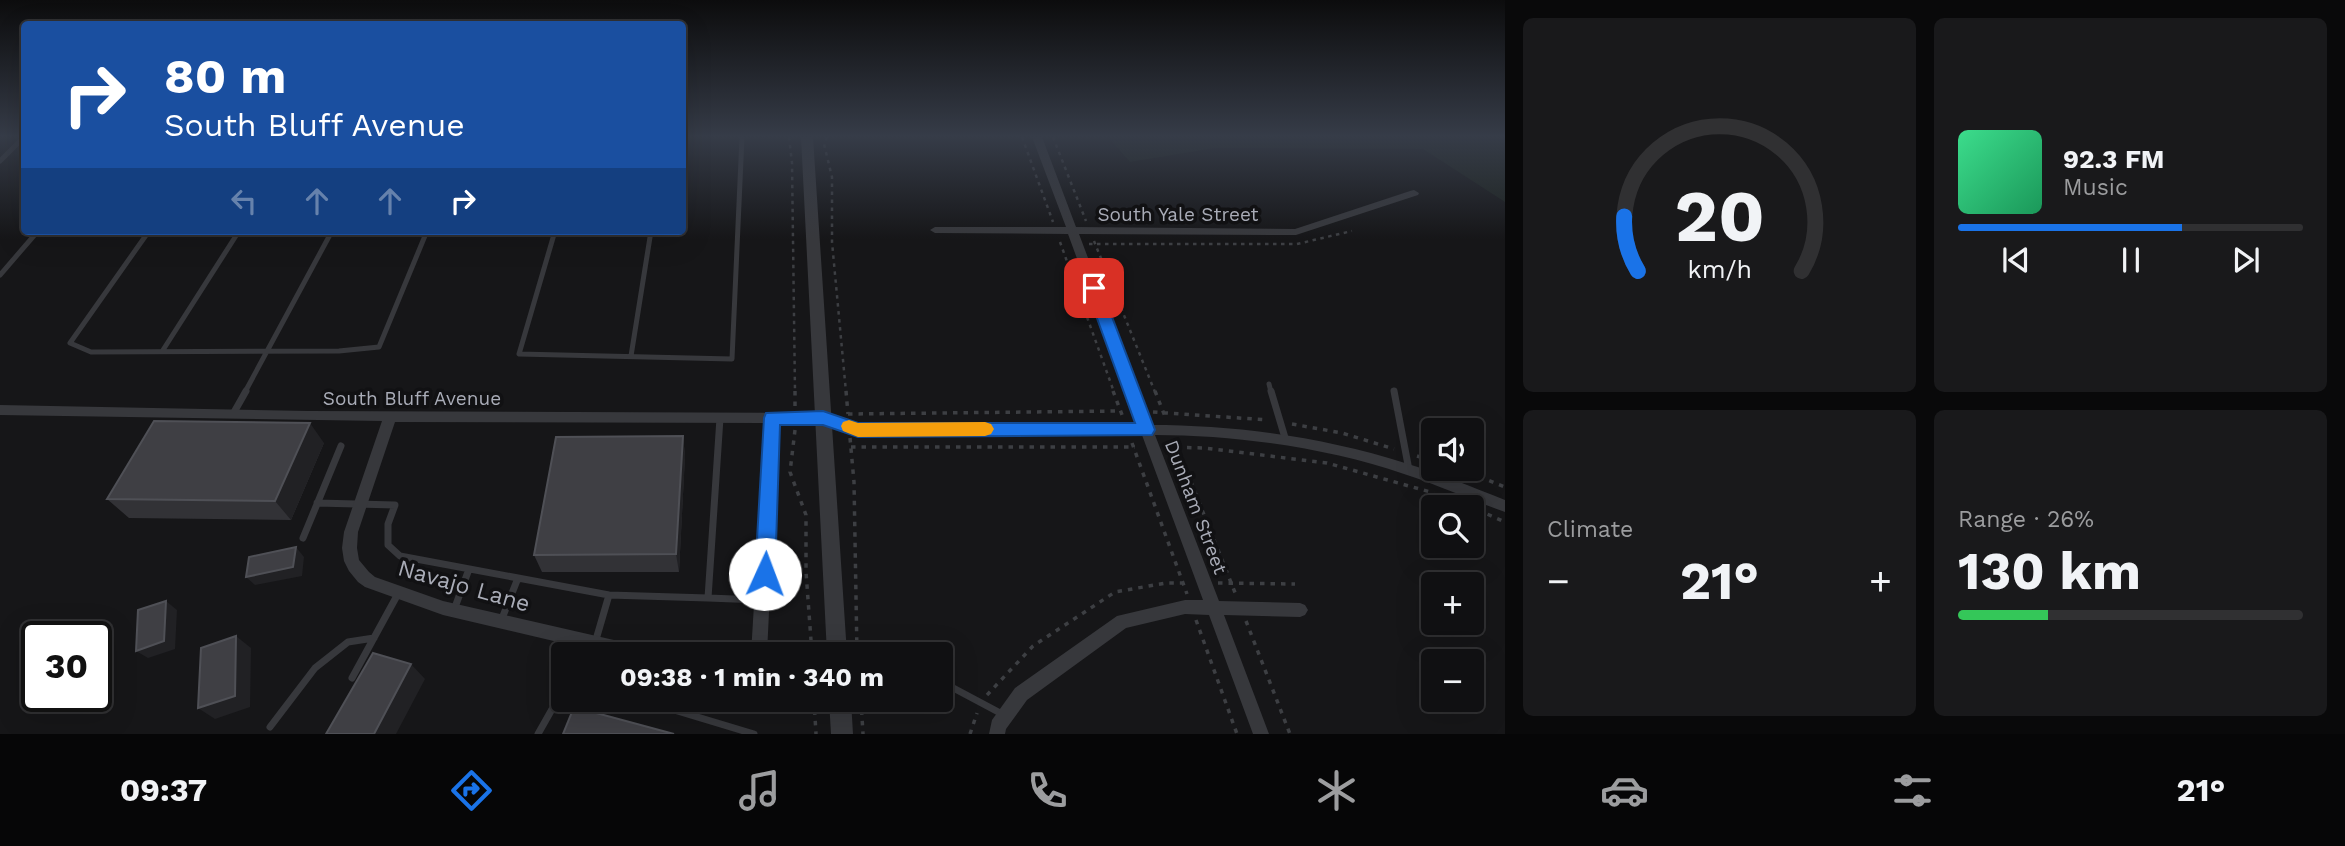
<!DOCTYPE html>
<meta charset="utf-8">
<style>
body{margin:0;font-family:"Work Sans",sans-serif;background:#19191b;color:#f1f3f6;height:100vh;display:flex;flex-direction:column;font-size:26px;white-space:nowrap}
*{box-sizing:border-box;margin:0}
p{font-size:23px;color:#9c9d9f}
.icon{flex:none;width:38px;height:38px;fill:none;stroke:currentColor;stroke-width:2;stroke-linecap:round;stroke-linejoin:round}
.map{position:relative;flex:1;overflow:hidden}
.panel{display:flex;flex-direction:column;gap:18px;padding:18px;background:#09090a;width:840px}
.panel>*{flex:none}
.hud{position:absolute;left:21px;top:21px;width:665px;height:214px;border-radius:7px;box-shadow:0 7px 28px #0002,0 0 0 2px #303032;background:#1a4fa0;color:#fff;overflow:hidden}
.fabs{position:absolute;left:1421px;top:418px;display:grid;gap:14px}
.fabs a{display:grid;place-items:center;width:63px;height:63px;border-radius:7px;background:#101012;box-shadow:0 7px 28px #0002,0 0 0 2px #303032;font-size:35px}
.speed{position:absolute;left:21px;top:621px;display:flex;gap:14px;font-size:35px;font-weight:700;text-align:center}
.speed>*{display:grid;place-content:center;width:91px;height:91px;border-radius:50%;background:#101012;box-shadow:0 7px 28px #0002,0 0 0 2px #303032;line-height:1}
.speed .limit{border:4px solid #111;border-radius:10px;background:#fff;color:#111}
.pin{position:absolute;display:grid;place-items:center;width:60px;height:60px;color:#fff;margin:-30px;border-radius:14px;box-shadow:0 4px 10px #0006}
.me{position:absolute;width:77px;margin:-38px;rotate:2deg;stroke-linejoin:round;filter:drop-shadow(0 0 5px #0008)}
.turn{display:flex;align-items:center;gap:24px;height:147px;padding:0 28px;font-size:32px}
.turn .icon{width:91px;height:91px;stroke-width:2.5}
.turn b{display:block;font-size:49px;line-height:60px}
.lanes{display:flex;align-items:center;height:66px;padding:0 28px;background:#0003;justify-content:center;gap:35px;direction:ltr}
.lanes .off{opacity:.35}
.big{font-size:52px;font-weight:700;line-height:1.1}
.panel .widget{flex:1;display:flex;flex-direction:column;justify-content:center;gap:10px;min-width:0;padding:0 24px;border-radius:10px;background:#19191b}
.panel .dial{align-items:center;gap:0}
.dial svg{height:182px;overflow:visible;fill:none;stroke:#303032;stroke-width:7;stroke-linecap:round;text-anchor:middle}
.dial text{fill:#f1f3f6;stroke:none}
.song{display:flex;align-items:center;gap:21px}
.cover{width:84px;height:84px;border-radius:10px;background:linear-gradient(135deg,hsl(150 70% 55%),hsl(150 70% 35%))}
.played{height:7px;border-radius:4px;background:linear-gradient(90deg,#1a73e8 65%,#303032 65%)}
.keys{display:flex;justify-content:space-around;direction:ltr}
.heat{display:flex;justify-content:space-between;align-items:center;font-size:38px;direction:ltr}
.charge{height:10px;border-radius:5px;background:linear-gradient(90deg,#34c759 26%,#303032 0)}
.panel .tiles{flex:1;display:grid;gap:18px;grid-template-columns:repeat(2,1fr)}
.trip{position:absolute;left:551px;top:642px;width:402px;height:70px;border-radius:7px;background:#101012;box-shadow:0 7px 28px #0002,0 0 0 2px #303032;font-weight:700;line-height:70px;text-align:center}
.tab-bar{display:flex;height:112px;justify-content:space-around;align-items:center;background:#060607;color:#9c9d9f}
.tab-bar .icon{width:49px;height:49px}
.tab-bar .on{color:#1a73e8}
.tab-bar b{font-size:32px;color:#f1f3f6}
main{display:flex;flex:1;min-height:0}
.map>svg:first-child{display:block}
.green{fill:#1c221e}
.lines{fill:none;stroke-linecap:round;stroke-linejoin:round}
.path-far1{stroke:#3d3f43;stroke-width:2.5;stroke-dasharray:3.5 4.5;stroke-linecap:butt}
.path{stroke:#3d3f43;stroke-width:3.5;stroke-dasharray:4.5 6;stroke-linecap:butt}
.service-far1{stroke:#37383c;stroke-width:5}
.service{stroke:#37383c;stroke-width:7}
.minor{fill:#37383c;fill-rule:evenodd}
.tertiary{fill:#37383c;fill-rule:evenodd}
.wall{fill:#323236}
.shaded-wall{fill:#212124}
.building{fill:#3f3f44;stroke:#4f5056;stroke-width:2}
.route{fill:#1a73e8;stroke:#114b97;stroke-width:2}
.slow{fill:#f59e0b}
.labels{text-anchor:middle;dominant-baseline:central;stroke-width:7;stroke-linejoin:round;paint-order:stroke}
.street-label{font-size:19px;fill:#a9acb7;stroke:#111113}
.near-street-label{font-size:23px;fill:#a9acb7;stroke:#111113}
</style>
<main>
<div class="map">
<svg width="1505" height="734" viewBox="0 0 1505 734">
<rect width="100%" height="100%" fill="#161618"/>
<path class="green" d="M1108,137H1505V202L1423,149L1215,148L1130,162Z"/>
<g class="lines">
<path class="path-far1" d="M789,137L792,163L795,392
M827,137L824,144L832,177V242L846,392
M1022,137L1053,222
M1053,137L1086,221
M1094,241L1155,392
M1060,242L1114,392
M1089,244H1297L1352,231"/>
<path class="path" d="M795,391V406
M846,391L848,414
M1113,391L1124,420
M1155,391L1166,419
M1153,412L1268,420
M848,414L1121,411
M1292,424L1342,433L1394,449
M795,430L790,472L806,515V572L812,654
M850,438L854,482L857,654
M1175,442L1236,595
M1132,443L1187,594
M851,447H1135
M1166,447L1204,448L1327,463L1434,493
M1417,456L1433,461
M1460,469L1505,487
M1478,510L1505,522
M1218,583L1295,584
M1196,620L1237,734
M1246,621L1290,734
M987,695L1033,646L1115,592L1166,583H1190
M814,700L816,734
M861,700L863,734
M970,734L977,713"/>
<path class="service-far1" d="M0,161L24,137
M149,231L70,343L91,352L339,351L379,347L427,231
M555,231L519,354L732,359L742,137
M0,275L38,231
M163,350L239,231
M631,356L651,231
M1269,384L1271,392
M245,392L332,231"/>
<path class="service" d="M1271,391L1286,441
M1394,391L1409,470
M233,414L246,391
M720,418L708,598L760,600
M317,503L395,505L388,524V545L400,556L609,595L708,598
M303,538L341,446
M454,610L469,569
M501,621L518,578
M595,643L609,595
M581,654L585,641
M352,678L399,592
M942,682L1004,715
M641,700L754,734
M270,727L315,668L348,642L374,638
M538,734L564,688"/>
<path class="minor" d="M1032,137H1042L1076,227L1295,229L1410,191L1414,190L1419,193L1418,195L1296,235L1079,234L1151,425C1236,425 1324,437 1405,463C1439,473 1472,487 1505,500V512C1471,500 1438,485 1404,474C1328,448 1236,435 1155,435L1219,601L1300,603L1305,605L1308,610L1305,615L1300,617L1224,615L1269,734H1253L1209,615L1185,614L1126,628L1027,700L1006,729L1005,734H989L992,720L1015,688L1117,616L1185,600H1203L1142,435H858L823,423H778L767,654H751L765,423L395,422L358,532L357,548L359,560L369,572L375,577L443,601L640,646L646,648L648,654H609L443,615L365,587L358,582L349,571L344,561L342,548L344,532L382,421L0,415V405L309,411L823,413L858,425H1138L1068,234L935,233L930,230L935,227H1066Z"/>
<path class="tertiary" d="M801,137H813L847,654H827Z
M829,700H851L853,734H831Z"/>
</g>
<path class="wall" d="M683,436L685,456L679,572H542L534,555Z
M324,443L291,520L129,518L107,499Z"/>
<path class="shaded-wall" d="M310,423L324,443L291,520L275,501Z
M683,436L685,456L679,572L676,554Z
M296,547L304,557L302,576L255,585L246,577Z
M166,601L177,610L175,649L148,658L136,651Z
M236,636L251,648L250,707L215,719L198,708Z
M411,664L425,679L396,734H374Z"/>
<path class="building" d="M154,421L310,423L275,501L107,499Z
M683,436L676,554L534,555L556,437Z
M296,547L293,567L246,577L249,557Z
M166,601L164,641L136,651L138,610Z
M236,636L235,696L198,708L201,648Z
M373,653L411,664L374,734H326Z
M574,707L674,734H563Z"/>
<linearGradient id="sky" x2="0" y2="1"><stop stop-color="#0c0c0d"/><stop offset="0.57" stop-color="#363c48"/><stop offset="1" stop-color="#363c48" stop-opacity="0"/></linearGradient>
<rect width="1505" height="239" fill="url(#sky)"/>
<path class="route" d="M1094,283L1101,288L1155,430L1152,435L858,437L823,425H780L775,574L772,581L765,583L758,581L755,574L764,418L766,413L823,411L858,423H1135L1086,288Z"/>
<path class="slow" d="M849,420L858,423L985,422L991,424L994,429L991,434L985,436L858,437L843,431L841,426L843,422Z"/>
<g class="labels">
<g class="street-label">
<text x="1178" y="214">South Yale Street</text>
<text x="412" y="398">South Bluff Avenue</text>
<text transform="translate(1196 507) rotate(69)">Dunham Street</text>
</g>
<g class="near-street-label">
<text transform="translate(464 586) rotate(16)">Navajo Lane</text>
</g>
</g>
</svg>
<div class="fabs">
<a><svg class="icon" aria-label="sound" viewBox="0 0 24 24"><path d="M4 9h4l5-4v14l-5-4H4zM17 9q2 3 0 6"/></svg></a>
<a><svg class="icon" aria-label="search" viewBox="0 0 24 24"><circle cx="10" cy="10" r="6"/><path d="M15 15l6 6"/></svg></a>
<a>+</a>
<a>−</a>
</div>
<div class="speed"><div class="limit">30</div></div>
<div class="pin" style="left:1094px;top:288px;background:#d93025"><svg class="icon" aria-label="arrive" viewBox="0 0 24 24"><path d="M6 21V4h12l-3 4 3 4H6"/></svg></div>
<svg class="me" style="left:765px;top:574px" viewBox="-20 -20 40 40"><circle r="19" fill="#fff"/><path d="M0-13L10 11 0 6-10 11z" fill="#1a73e8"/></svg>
<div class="trip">09:38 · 1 min · 340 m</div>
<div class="hud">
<div class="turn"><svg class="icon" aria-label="right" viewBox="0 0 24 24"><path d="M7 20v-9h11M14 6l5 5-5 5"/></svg><div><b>80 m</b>South Bluff Avenue</div></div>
<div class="lanes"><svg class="icon off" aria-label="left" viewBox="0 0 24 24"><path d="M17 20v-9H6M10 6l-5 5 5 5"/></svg><svg class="icon off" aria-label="ahead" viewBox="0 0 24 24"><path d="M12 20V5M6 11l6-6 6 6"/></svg><svg class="icon off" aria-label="ahead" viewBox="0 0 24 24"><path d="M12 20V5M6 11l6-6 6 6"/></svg><svg class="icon" aria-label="right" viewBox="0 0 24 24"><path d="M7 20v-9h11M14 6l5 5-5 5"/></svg></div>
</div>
</div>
<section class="panel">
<div class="tiles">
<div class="widget dial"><svg viewBox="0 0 100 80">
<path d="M14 69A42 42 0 1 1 86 69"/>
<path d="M14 69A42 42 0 0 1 8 45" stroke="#1a73e8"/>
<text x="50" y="56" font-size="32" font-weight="700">20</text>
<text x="50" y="72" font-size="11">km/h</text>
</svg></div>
<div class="widget">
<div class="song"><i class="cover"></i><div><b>92.3 FM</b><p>Music</p></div></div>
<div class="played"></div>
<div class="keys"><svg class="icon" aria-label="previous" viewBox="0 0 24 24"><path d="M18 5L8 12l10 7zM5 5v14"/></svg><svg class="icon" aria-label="pause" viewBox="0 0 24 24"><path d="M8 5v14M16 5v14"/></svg><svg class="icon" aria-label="next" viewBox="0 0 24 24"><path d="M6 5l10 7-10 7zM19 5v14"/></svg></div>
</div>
<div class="widget"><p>Climate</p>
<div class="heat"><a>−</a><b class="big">21°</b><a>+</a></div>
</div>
<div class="widget"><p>Range · 26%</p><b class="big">130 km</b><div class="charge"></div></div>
</div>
</section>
</main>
<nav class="tab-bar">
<b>09:37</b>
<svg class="icon on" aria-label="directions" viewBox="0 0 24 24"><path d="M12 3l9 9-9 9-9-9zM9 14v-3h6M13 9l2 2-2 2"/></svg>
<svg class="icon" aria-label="music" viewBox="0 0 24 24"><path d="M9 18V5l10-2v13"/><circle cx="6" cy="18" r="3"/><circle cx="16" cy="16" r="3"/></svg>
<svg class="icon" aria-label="phone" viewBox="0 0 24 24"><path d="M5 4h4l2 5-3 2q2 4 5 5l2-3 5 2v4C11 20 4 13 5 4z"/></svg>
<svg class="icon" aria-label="climate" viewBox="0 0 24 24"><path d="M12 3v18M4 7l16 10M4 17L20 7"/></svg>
<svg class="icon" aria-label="car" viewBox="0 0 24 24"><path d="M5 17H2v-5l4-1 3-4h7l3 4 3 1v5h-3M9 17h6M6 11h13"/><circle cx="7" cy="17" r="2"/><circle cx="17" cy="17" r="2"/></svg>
<svg class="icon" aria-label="filters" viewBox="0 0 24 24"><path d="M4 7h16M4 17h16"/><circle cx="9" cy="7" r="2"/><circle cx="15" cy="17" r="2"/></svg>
<b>21°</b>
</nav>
